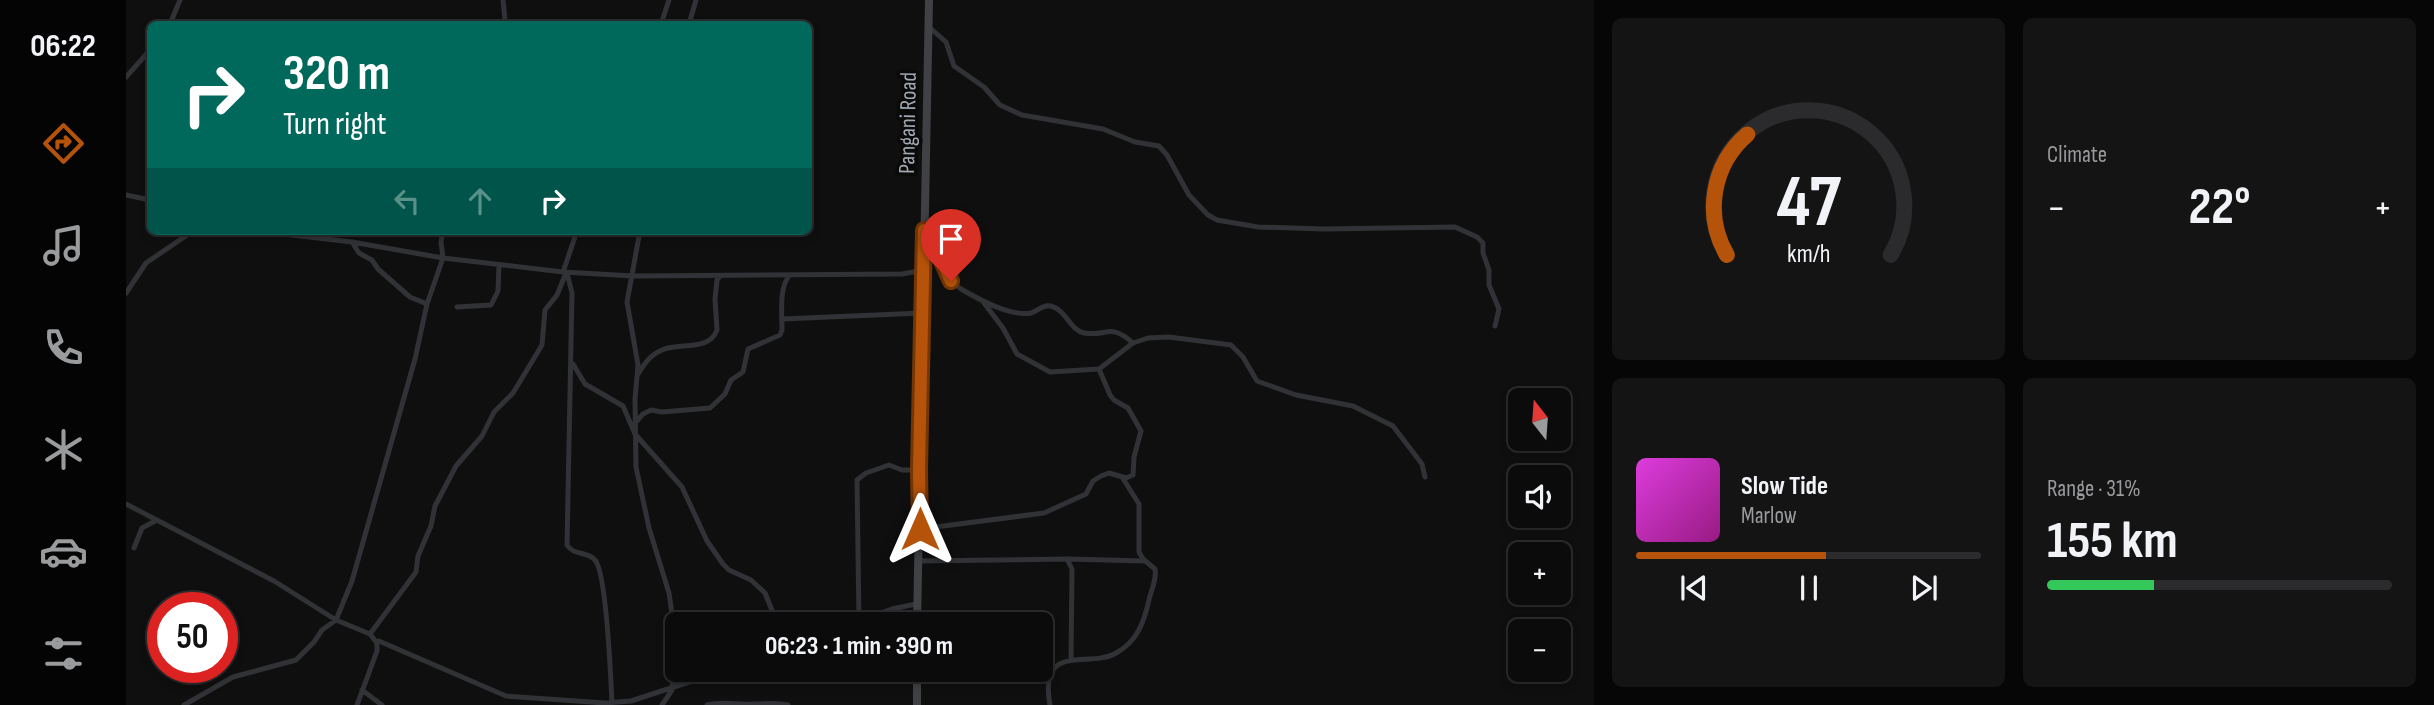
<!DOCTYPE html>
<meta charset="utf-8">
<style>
body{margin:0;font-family:"Sofia Sans Condensed",sans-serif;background:#141415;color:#f1f3f6;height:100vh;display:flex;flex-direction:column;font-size:26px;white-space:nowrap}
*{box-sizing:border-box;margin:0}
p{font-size:23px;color:#9a9b9d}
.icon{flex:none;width:38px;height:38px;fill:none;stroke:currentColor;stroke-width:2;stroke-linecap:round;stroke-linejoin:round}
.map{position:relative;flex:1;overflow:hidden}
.side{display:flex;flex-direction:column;gap:18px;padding:18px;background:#060607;width:840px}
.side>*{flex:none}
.guide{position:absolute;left:21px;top:21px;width:665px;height:214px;border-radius:10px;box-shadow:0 4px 10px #0003,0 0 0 2px #2b2b2d;background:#00695c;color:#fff;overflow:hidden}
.needle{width:46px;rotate:343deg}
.tools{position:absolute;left:1382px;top:388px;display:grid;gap:14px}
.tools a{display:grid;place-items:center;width:63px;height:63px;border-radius:10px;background:#0b0b0c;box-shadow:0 4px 10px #0003,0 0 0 2px #2b2b2d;font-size:35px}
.speed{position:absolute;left:21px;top:592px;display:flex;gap:14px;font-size:35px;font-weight:700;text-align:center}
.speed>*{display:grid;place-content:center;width:91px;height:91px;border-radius:50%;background:#0b0b0c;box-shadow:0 4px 10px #0003,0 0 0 2px #2b2b2d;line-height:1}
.speed .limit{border:10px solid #d22;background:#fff;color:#111}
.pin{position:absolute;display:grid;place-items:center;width:60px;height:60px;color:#fff;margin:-72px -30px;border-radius:50% 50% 50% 0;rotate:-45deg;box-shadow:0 0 7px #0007}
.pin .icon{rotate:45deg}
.me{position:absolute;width:77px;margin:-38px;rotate:0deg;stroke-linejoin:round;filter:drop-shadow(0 0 5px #0008)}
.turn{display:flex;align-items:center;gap:24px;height:147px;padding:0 21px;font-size:32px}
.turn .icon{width:91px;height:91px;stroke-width:2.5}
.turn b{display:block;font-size:49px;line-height:60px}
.lanes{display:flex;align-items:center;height:66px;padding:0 21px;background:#0003;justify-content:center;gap:35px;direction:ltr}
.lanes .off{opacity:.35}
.big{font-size:52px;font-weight:700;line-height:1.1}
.side .card{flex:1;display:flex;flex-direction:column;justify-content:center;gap:10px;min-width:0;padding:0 24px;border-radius:10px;background:#141415}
.side .dial{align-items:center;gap:0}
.dial svg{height:182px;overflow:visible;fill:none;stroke:#2b2b2d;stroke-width:7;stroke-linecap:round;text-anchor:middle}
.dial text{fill:#f1f3f6;stroke:none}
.song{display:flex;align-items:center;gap:21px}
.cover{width:84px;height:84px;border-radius:10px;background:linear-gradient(135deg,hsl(300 70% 55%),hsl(310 70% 35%))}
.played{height:7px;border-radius:4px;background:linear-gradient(90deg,#b45309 55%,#2b2b2d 55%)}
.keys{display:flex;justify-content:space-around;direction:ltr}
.heat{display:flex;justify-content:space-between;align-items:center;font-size:38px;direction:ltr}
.charge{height:10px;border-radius:5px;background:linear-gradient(90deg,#34c759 31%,#2b2b2d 0)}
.side .tiles{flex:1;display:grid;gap:18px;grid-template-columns:repeat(2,1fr)}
.trip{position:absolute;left:539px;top:612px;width:388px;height:70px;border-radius:10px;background:#0b0b0c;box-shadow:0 4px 10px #0003,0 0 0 2px #2b2b2d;font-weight:700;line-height:70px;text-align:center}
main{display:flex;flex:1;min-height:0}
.tabs{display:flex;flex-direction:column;width:126px;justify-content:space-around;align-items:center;background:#040405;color:#9a9b9d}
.tabs .icon{width:49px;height:49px}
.tabs .current{color:#b45309}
.tabs b{font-size:32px;color:#f1f3f6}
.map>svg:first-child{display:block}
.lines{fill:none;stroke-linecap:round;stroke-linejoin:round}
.minor{stroke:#303235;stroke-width:5}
.secondary{stroke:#3f4144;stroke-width:8}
.route-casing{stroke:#753606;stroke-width:18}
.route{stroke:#b45309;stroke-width:12}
.labels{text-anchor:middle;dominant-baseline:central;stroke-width:7;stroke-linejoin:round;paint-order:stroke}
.street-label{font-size:23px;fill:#a1a8b0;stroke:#0a0a0b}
</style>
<main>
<nav class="tabs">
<b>06:22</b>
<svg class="icon current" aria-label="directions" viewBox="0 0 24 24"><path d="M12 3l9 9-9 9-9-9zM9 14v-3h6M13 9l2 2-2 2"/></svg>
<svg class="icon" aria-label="music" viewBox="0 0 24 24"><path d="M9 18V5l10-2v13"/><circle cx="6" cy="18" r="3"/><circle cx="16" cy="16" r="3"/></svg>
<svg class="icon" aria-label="phone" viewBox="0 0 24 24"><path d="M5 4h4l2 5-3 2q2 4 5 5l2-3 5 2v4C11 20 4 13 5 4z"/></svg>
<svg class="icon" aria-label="climate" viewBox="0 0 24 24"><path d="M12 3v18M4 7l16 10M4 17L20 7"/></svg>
<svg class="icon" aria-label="car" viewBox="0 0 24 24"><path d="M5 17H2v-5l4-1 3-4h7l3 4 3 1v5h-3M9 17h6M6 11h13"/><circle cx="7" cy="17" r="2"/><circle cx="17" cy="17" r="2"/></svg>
<svg class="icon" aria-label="filters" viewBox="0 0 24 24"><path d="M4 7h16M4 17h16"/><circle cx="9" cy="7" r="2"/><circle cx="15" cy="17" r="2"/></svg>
</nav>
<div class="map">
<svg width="1468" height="705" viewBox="0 0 1468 705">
<rect width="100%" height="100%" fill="#0f0f10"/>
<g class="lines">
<path class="minor" d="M377,0L379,20
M44,24L54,0
M535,24L543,0
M563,24L570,0
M803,27L820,42L828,66L858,87L874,105L896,115L977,129L1009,142L1033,146L1041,155L1063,195L1082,215L1091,220L1132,227L1198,229L1329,227L1351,237L1357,243V253L1363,270V285L1373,309L1369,326
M0,77L24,50
M0,195L24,200
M798,230C801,230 807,231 809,232C818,240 812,274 835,289C852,299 884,317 905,313C913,311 916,304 925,306C940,310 944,330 958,333C982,337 983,322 1007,343
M131,231L226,242L317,258L437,272L507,276L776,274L798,270
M514,231L501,302L512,365L509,399L510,467L523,528L543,593L551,649
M226,242L233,253L246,260L252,269L284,297L301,304
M437,272L451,231
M441,273L446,293L441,545C448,556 462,551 469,560C480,572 485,681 486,703
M0,293L20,263L67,231
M858,303L877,328L891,354L924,372L973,369L1007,343L1022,338L1043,337L1105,345L1117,357L1131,381L1170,395L1227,406L1267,426L1296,464L1299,477
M331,307L365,305L372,291L373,265
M656,319L796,313
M447,364L459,384L497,406L509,434L556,487L581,541L597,564L603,570L625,580L639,593L652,625
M512,374C519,363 524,355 536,350C553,342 583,352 591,330L589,299L591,280L594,276
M509,423L517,414L525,410L536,412L584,408L599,394L605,380L617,372L622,349L654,335L656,330C656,313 653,288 663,276
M0,504L148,581L210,620L244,634L251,643L253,641L380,696L479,703L505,701L600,670
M794,529L918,513L960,494L967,481L975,476L983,473L1000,478L1007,475L1008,457L1015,431L1002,408L988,400L984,395L973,369
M8,548L16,528L31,520
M941,559L946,569L945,659
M792,561L941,559L1019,561
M733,620L731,480L740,473L763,465L776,470H793
M720,625L766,609L790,604
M244,634L290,572L292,556L305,526L309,506L330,466L356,436L368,412L387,393L416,345L419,310L431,295L440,273
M236,690L256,705
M545,690L551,668
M58,705L107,677L170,660L188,642L196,630L210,620L226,581L289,359L301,304L317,258L315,242L317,231
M231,705L251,651V643
M536,705L546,690
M581,705C597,701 611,705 627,704C640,704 650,702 662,705
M924,705C912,641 963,669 990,653C1011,642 1018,622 1023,600C1025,590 1031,580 1029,569L1017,559L1013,552V504L996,477"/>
<path class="secondary" d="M791,625L803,0
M791,670V705"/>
</g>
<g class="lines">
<defs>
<path id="route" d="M794,529L793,470L798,230L807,231L811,237L815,259L825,281"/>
</defs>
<use href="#route" class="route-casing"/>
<use href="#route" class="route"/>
</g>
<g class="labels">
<g class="street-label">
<text transform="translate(782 123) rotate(-89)">Pangani Road</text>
</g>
</g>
</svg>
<div class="tools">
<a><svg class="needle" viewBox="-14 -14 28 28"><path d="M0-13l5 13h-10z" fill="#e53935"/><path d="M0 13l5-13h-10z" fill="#9a9b9d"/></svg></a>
<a><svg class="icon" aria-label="sound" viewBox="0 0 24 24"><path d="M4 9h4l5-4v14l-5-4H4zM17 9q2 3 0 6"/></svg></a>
<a>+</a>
<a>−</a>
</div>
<div class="speed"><div class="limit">50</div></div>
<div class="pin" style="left:825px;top:281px;background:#d93025"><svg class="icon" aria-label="arrive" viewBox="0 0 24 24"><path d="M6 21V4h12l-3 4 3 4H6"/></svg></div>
<svg class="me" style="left:794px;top:529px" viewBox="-20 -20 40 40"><path d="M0-17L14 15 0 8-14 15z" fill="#b45309" stroke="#fff" stroke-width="4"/></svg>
<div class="trip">06:23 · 1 min · 390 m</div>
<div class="guide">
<div class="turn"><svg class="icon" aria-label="right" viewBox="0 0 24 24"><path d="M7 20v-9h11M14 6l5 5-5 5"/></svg><div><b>320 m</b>Turn right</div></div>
<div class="lanes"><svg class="icon off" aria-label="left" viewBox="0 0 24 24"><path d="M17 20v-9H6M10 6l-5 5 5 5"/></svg><svg class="icon off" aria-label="ahead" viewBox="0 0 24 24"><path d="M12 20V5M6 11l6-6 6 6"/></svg><svg class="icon" aria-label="right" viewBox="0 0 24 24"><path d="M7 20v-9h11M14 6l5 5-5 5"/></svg></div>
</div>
</div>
<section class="side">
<div class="tiles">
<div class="card dial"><svg viewBox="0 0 100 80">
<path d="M14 69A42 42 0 1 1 86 69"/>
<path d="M14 69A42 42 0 0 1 23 16" stroke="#b45309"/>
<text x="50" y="56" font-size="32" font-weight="700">47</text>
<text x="50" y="72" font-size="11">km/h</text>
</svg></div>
<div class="card"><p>Climate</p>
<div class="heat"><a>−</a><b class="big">22°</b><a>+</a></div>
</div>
<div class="card">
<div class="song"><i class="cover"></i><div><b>Slow Tide</b><p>Marlow</p></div></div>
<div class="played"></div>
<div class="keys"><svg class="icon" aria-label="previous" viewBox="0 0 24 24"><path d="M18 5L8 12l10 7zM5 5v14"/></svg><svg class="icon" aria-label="pause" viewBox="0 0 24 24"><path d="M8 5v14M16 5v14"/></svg><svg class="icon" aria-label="next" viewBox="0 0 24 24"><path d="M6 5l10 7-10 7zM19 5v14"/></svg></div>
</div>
<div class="card"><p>Range · 31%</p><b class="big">155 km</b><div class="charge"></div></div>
</div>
</section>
</main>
